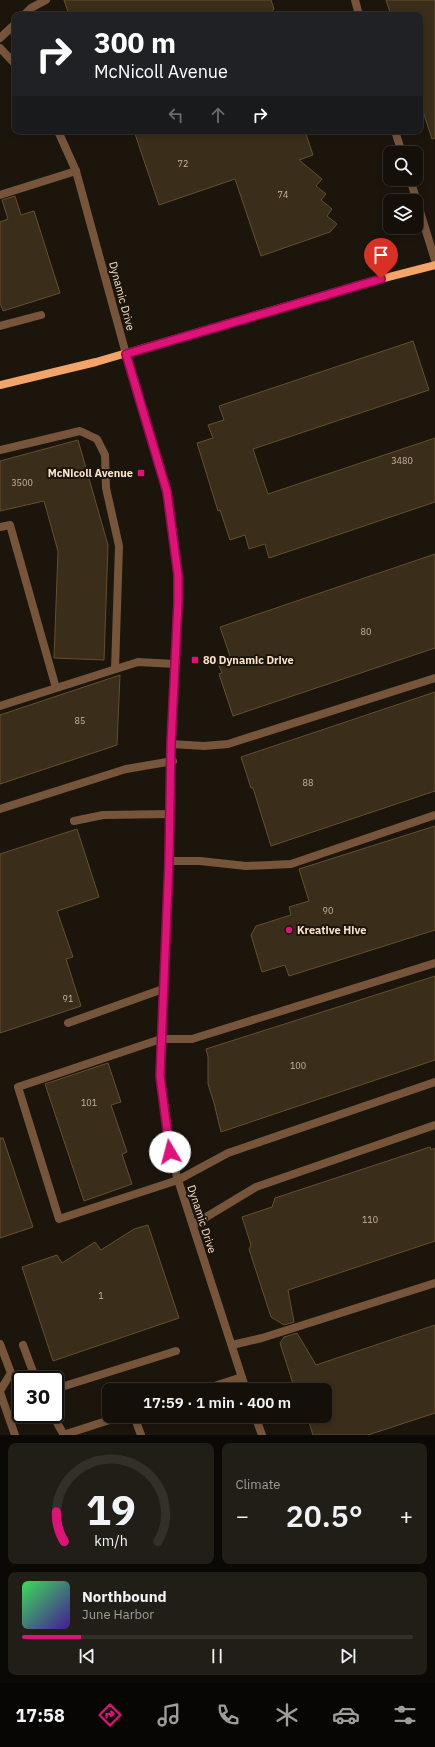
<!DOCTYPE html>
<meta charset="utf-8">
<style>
body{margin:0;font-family:"IBM Plex Sans",sans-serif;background:#211e17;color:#f1f3f6;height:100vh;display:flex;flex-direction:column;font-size:15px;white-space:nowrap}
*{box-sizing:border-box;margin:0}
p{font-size:13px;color:#9d9d9c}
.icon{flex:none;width:22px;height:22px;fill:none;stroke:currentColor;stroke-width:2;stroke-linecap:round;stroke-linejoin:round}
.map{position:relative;height:1435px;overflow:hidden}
.details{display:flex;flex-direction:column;gap:8px;padding:8px;background:#0b0905;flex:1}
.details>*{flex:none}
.guide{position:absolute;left:12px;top:12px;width:411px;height:122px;border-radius:8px;box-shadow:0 2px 6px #0003,0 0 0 1px #33302a;background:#202124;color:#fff;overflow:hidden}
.fabs{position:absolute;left:383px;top:146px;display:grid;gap:8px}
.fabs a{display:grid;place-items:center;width:40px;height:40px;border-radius:8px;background:#141009;box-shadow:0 2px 6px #0003,0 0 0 1px #33302a;font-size:20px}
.speed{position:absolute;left:12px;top:1371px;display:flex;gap:8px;font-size:20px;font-weight:700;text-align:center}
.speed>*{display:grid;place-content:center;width:52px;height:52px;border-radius:50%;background:#141009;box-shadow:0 2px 6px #0003,0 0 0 1px #33302a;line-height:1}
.speed .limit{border:2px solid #111;border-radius:6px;background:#fff;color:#111}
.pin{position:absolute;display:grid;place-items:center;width:34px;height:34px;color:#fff;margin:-41px -17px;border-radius:50% 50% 50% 0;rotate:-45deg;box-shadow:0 0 4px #0007}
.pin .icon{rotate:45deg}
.me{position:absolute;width:44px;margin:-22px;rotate:352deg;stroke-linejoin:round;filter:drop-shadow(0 0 3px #0008)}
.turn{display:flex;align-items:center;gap:14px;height:84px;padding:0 16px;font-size:18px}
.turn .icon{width:52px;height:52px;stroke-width:2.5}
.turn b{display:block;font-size:28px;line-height:34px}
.lanes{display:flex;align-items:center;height:38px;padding:0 16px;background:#0003;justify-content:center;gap:20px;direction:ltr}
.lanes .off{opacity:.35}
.big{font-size:30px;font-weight:600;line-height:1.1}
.details .tile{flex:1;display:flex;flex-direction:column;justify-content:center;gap:6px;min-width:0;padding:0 14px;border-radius:8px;background:#211e17}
.details .dial{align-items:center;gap:0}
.dial svg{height:104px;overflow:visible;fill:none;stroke:#33302a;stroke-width:7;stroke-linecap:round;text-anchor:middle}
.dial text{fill:#f1f3f6;stroke:none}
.song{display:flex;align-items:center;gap:12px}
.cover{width:48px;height:48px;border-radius:6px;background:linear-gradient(135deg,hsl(130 70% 55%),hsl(260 70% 35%))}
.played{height:4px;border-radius:2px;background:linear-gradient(90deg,#df1278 15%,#33302a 15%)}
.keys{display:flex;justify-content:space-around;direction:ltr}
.heat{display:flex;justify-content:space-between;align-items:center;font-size:22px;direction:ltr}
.details .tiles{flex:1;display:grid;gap:8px;grid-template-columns:1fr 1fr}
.tile:last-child{grid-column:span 2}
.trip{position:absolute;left:102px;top:1383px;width:230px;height:40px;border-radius:8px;background:#141009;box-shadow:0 2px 6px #0003,0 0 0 1px #33302a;font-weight:600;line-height:40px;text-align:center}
.tabs{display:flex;height:64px;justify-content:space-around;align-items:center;background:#080604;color:#9d9d9c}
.tabs .icon{width:28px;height:28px}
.tabs .on{color:#df1278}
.tabs b{font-size:18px;color:#f1f3f6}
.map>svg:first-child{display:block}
.building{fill:#3a2d1a;stroke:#644f2e}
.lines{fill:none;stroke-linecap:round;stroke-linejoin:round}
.lane{stroke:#76553b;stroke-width:8}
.street{stroke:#76553b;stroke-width:8}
.secondary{stroke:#f3a469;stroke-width:8}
.route-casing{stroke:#910c4e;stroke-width:10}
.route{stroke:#df1278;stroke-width:7}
.poi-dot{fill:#df1278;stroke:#1b150c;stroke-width:1.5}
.labels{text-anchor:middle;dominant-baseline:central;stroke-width:4;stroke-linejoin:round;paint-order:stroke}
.number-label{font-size:9px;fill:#cbb69e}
.street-label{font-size:11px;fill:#fbe3ca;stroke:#1b150c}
.poi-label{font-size:11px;font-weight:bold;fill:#fbe3ca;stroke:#1b150c;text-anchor:start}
</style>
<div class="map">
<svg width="435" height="1435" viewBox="0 0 435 1435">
<rect width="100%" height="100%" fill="#1b150c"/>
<path class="building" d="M64,0H271L274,9L269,15H69Z
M386,0H435V138L432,139L420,102V15H391Z
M134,131H305L313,155L299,160L322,179L316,186L326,194L321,200L332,209L327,216L337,224L330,232L261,256L235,179L159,205Z
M15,196L21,215L34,211L60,293L3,311L0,303V222L8,219L2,200Z
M413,341L429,390L253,449L268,494L435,438V502L269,558L265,544L249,549L245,535L230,540L220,510L218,511L197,443L213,438L208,425L224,420L219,406Z
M78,440L108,545L104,660L54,658L58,551L44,501L0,511V461Z
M435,554V648L233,716L219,674L222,673L217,661L230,656L220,627Z
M120,675L117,745L0,784V715Z
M435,692V791L271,846L253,788H251L241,757Z
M435,826V930L289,976L285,965L262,972L251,935L256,926L291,915L289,907L309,901L299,869Z
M77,829L99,897L57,911L73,957L66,959L81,1006L0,1033V854Z
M435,976V1060L221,1132L214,1103L208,1084V1057L206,1049Z
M108,1063L121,1102L111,1105L127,1152L122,1154L132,1184L84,1201L45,1084Z
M0,1138H3L33,1227L0,1238Z
M430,1147L431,1150L435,1148V1241L288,1290L294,1322L284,1325L271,1317L249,1249L251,1245L242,1217L272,1207L275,1198Z
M148,1225L179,1318L53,1361L22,1267L57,1255L62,1263L95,1242L101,1250L134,1229Z
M435,1325V1413L368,1435H313L307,1416H325V1390H295L280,1343L284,1337L297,1333L316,1365Z"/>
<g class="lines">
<path class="lane" d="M355,0L359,15
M24,15L31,8L46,0
M0,38L15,24
M395,131L402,153
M410,179L435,260
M0,195L76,171
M0,326L41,315
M0,450L80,431L97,439L105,455L106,488L119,546L115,669
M0,527L10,525L56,688
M0,706L138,662L175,664
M171,744L204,746L228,744L435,678
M0,809L126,769L173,761
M74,821L103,815L170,814
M169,861H200L246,866L291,864L435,815
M435,963L192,1039H161L18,1087L59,1219L178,1180L228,1153L435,1082
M68,1023L163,989
M193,1225L256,1187L435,1125
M0,1344L11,1373L0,1391
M23,1345L36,1380
M232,1345L262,1338L435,1283
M55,1389L176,1351
M0,1392L15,1435
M52,1414L64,1435
M134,1416L141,1435"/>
<path class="street" d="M0,48L15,64
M58,131L76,171L126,354L167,492L178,575V603L171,744L169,861L160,1076L170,1152L178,1180L246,1390
M202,1390L242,1377
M255,1416L262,1435
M63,1435L122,1416"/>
<path class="secondary" d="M0,385L96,362L369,282L435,265"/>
</g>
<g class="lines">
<defs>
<path id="route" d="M170,1152L160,1076L169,861L171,744L178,603V575L167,492L126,354L381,279"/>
</defs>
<use href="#route" class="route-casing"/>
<use href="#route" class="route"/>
</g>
<g class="poi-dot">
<rect x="137" y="469" width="8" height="8" rx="2"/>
<rect x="191" y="656" width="8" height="8" rx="2"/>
<circle cx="289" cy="930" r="4"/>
</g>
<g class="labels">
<g class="number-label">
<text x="183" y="163">72</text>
<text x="283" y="194">74</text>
<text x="402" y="460">3480</text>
<text x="22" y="482">3500</text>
<text x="366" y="631">80</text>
<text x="80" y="720">85</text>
<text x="308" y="782">88</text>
<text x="328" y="910">90</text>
<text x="68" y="998">91</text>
<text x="298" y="1065">100</text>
<text x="89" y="1102">101</text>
<text x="370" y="1219">110</text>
<text x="101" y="1295">1</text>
</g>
<g class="street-label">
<text transform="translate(122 296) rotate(75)">Dynamic Drive</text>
<text transform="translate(202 1219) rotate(72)">Dynamic Drive</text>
</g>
<g class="poi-label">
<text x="133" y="473" text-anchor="end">McNicoll Avenue</text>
<text x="203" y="660">80 Dynamic Drive</text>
<text x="297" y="930">Kreative Hive</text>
</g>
</g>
</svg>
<div class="fabs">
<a><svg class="icon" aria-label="search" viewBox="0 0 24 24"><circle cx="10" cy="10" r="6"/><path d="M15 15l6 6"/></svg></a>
<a><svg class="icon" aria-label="layers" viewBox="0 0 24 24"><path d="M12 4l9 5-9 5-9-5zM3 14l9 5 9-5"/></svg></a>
</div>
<div class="speed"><div class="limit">30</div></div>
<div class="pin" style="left:381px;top:279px;background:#d93025"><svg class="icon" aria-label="arrive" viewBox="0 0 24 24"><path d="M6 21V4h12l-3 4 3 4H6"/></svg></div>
<svg class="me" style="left:170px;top:1152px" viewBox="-20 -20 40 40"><circle r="19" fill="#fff"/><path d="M0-13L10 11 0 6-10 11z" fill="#df1278"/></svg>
<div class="trip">17:59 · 1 min · 400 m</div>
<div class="guide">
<div class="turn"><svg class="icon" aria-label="right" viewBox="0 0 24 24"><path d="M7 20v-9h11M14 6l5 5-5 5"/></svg><div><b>300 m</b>McNicoll Avenue</div></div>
<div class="lanes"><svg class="icon off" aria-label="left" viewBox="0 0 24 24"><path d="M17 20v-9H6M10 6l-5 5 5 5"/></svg><svg class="icon off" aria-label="ahead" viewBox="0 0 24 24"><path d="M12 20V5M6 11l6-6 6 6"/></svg><svg class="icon" aria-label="right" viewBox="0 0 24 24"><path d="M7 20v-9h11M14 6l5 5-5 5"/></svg></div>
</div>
</div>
<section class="details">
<div class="tiles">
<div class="tile dial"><svg viewBox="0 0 100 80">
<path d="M14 69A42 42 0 1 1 86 69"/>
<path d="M14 69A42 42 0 0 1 8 46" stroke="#df1278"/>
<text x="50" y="56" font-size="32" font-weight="700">19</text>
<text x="50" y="72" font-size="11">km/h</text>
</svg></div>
<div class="tile"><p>Climate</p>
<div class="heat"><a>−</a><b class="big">20.5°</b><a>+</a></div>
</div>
<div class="tile">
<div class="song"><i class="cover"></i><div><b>Northbound</b><p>June Harbor</p></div></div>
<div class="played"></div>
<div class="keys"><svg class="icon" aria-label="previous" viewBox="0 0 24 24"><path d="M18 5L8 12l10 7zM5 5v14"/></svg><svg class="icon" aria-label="pause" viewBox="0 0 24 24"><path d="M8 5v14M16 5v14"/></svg><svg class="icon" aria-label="next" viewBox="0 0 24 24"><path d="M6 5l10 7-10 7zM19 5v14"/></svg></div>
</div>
</div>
</section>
<nav class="tabs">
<b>17:58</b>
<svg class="icon on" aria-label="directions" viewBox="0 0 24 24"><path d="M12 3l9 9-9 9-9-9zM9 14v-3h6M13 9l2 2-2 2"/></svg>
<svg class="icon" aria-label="music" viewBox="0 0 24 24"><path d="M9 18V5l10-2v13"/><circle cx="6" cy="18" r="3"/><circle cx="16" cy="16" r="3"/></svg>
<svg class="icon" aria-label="phone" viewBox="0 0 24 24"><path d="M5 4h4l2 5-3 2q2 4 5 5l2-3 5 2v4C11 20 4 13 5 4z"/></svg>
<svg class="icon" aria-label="climate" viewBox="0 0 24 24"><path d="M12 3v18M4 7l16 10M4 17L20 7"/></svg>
<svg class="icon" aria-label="car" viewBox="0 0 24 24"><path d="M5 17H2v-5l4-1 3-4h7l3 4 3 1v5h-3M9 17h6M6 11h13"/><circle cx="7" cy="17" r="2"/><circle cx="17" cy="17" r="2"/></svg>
<svg class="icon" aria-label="filters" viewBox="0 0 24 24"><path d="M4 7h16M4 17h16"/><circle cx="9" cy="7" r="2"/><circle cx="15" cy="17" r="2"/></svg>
</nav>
